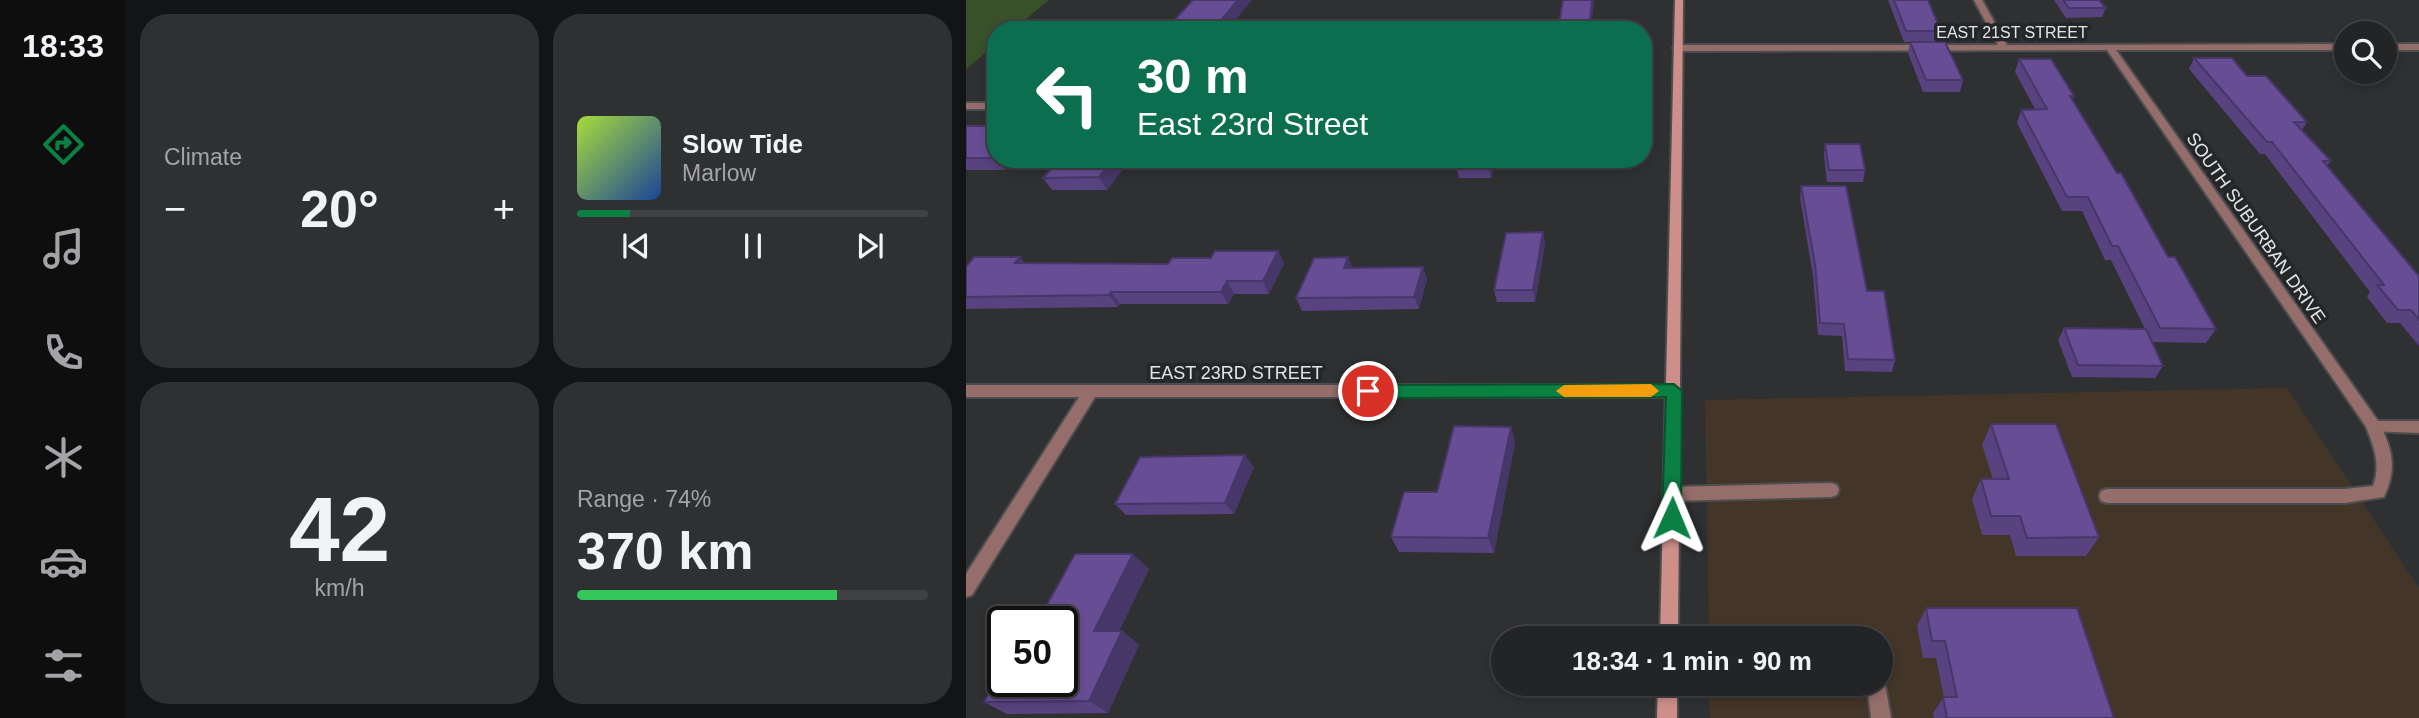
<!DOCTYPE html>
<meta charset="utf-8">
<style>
body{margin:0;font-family:Helvetica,sans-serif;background:#2f3032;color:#f1f3f6;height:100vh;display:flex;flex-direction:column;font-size:26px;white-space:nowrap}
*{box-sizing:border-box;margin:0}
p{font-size:23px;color:#a3a4a7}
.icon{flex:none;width:38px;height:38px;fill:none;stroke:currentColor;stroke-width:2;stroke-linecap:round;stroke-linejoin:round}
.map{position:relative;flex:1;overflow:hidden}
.side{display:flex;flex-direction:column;gap:14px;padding:14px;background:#131415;width:840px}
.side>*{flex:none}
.hud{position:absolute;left:21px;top:21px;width:665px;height:147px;border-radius:28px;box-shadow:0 4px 10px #0003,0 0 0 2px #404143;background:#0b6e4f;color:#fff;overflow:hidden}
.tools{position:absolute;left:1368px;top:21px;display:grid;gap:14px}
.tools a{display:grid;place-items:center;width:63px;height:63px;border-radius:50%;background:#232426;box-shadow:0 4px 10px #0003,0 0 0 2px #404143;font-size:35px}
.speed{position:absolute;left:21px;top:606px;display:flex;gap:14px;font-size:35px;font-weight:700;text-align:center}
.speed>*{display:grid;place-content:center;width:91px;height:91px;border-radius:50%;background:#232426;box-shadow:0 4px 10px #0003,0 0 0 2px #404143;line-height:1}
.speed .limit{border:4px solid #111;border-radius:10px;background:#fff;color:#111}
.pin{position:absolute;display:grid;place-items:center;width:60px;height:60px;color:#fff;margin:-30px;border:4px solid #fff;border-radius:50%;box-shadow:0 2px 7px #0007}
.me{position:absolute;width:77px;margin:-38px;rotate:1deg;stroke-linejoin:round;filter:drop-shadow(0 0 5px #0008)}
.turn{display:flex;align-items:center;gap:24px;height:147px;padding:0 35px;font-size:32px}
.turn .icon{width:91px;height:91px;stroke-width:2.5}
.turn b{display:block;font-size:49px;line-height:60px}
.big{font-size:52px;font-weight:700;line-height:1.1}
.side .widget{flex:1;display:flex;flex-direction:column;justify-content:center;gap:10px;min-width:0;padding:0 24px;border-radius:28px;background:#2f3032}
.side .dial{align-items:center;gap:0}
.dial b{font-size:91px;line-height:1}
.song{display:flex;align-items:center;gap:21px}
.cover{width:84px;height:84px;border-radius:10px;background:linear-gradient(135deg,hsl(80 70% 55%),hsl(220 70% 35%))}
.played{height:7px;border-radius:4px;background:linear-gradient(90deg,#0b8043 15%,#404143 15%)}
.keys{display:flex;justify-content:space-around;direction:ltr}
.heat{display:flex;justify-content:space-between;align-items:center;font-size:38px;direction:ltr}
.charge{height:10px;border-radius:5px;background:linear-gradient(90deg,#34c759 74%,#404143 0)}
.side .tiles{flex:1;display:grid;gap:14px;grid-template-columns:repeat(2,1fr)}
.trip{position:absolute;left:525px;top:626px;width:402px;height:70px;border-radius:35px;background:#232426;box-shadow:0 4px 10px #0003,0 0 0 2px #404143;font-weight:700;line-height:70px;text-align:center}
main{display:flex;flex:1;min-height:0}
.menu{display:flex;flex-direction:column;width:126px;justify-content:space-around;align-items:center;background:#0e0e0f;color:#a3a4a7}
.menu .icon{width:49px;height:49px}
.menu .active{color:#0b8043}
.menu b{font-size:32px;color:#f1f3f6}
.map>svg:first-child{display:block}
.commercial{fill:#433527}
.green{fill:#38512a}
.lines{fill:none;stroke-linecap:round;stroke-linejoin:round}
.lane-casing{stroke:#4c4d4f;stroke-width:4}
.street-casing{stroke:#4c4d4f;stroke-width:4}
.secondary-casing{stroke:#4c4d4f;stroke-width:4}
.lane{fill:#956d6a;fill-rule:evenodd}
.street{fill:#956d6a;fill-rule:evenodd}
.secondary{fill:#ce8f8b;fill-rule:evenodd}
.wall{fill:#58427f}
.shaded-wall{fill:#473668}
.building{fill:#664d94;stroke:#473668;stroke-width:2}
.route{fill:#0b8043;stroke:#07532c;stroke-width:2}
.slow{fill:#f59e0b}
.labels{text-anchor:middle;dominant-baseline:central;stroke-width:7;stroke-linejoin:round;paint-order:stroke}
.far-street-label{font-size:16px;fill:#e3e4e5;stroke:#252628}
.street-label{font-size:18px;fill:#e3e4e5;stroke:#252628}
</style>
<main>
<nav class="menu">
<b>18:33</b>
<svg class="icon active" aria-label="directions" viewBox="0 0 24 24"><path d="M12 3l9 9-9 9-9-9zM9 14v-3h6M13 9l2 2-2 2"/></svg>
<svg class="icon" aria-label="music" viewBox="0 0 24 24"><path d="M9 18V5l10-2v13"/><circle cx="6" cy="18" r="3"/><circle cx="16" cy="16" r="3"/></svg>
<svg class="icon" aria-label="phone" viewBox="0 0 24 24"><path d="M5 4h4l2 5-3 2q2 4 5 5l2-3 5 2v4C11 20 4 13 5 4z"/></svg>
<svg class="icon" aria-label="climate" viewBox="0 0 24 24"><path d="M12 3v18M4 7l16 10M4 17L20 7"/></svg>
<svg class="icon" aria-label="car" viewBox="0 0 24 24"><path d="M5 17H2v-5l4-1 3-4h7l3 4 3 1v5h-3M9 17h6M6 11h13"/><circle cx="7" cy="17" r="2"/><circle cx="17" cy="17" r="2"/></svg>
<svg class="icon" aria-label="filters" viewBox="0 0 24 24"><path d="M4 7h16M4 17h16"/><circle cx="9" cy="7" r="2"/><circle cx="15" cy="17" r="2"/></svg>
</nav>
<section class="side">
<div class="tiles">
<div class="widget"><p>Climate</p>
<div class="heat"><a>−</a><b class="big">20°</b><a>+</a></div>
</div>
<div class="widget">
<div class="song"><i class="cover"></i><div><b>Slow Tide</b><p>Marlow</p></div></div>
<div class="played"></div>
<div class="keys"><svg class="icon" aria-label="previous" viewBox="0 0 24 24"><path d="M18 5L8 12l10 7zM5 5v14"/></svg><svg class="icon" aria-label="pause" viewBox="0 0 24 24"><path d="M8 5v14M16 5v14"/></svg><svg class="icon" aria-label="next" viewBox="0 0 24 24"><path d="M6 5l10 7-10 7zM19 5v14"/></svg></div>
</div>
<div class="widget dial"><b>42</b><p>km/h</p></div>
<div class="widget"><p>Range · 74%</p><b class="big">370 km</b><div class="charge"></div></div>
</div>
</section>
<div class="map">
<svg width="1453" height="718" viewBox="0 0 1453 718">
<rect width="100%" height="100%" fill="#2f3032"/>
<path class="commercial" d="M1321,388L1453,588V718H744L743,684H915V639H743L739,400Z"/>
<path class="green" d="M0,0H83L47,30H30V44L0,69Z"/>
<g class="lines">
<defs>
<path id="lane" d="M1408,421L1413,423C1427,450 1431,469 1418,497L1379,503H1141L1135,501L1133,496L1135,491L1141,489H1379L1407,486C1415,465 1408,447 1400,427L1403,423Z
M865,483L871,485L873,490L871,495L865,497L706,501L700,499L698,494L700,489L706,487Z
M915,677L919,684L925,718H905L901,684H915Z"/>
<path id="street" d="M1008,0H1016L1041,45L1381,44V50H1150L1412,421H1453V433L1403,431L1141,50L712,51L707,48L712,45H1032Z
M1419,44H1453V50H1419Z
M0,103H30V109H0Z
M0,385H708L713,387L715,391L713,395L708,397H129L6,595L0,597V574L113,397H0Z"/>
<path id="secondary" d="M709,0H717L712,639H694Z
M692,684H711V718H691Z"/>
</defs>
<use href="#lane" class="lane-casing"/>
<use href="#street" class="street-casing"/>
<use href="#secondary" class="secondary-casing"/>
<use href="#lane" class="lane"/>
<use href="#street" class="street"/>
<use href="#secondary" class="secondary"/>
</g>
<path class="wall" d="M922,0H962L975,31L972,42L997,80L994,92H957L942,53L944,42H938Z
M1088,0H1133L1140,8L1136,17L1100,18Z
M1228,58L1281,76L1341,122L1336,130L1365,161L1361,166L1453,276V346L1434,323H1421L1401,297L1404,292L1299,154H1294L1223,69Z
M1053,59L1108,96L1106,100L1202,257L1250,329L1240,343L1186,342L1197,366L1189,378L1106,377L1092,340L1098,328L1179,329L1145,260H1139L1116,211H1096L1051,123L1055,110L1069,109L1049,72Z
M0,126H30V159H50L39,170H0Z
M859,144L899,170L897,182H861L858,156Z
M94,159H162L163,161L141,190H86L77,178Z
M233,159H273L263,167Z
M492,159H531L525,178H493L490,166Z
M835,186L901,291L929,360L926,372L879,371L876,336L852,335L847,276L834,198Z
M577,232L579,245L569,302H531L528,290Z
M312,251L318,263L303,294H268L262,304H154L152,307L0,309V267L59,263L202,264Z
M457,267L461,279L453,309L336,311L330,298L386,268Z
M1025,424L1133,537L1120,556H1050L1044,535H1016L1006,499L1015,479H1027L1016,445Z
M545,427L549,443L528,553L433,552L425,537L471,492Z
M288,467L268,514L160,515L149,504Z
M183,569L153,631H156L173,645L142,713L41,714L18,702Z
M960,608L1148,718H968L967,713L978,697L970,658H957L951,626Z"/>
<path class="shaded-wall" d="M272,0H286L261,30H247Z
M626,0H628L625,30H623Z
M31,159H50L39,170Z
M147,159H162L163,161L141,190L133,177Z
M259,159H273L263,167Z
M525,159H531L525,178L522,166Z
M577,232L579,245L569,302L567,290Z
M312,251L318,263L303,294L297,281Z
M54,257L64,269L49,263Z
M382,257L387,269L378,268Z
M457,267L461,279L453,309L448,297Z
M261,281L268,294L262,304L255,292Z
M145,292L154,304L152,307L143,295Z
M545,427L549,443L528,553L522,538Z
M279,455L288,467L268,514L259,503Z
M167,554L183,569L146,645L128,631Z
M156,631L173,645L142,713L123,701Z"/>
<path class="building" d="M227,0H272L247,30H199Z
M597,0H626L623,30H592Z
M928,0H962L975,31H940Z
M1097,0H1133L1140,8H1103Z
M944,42H979L997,80H960Z
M1228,58H1266L1281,76H1300L1341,122H1328L1365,161H1357L1453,276V320L1445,310H1432L1411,285H1418L1306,142H1301Z
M1053,59H1085L1108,96H1104L1151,173H1155L1202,257H1209L1250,329L1194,328L1152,246H1146L1122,197H1101L1055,110L1081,109Z
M0,126H30V158H0Z
M859,144H894L899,170H863Z
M94,159H147L133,177L77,178Z
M492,159H525L522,166H490Z
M835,186H880L901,291H918L929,360L882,359L878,324L854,323L849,264Z
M577,232L567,290H528L540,233Z
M249,251H312L297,281H261L255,292H145L143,295L0,297V267L8,257H54L49,263L202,264L206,258H245Z
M382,257L378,268L457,267L448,297L330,298L348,258Z
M1098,328L1180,329L1197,366L1112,365Z
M1025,424H1090L1133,537L1061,538L1054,516H1025L1015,479H1043Z
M488,426L545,427L522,538L425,537L438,492H471Z
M279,455L259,503L149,504L174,457Z
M109,554H167L128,631H156L123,701L18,702L37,669V681H96V621H72Z
M960,608H1111L1148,718H981L977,697H991L979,641H966Z"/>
<path class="route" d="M708,384L716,391L715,518L712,524H699L696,518L700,397L402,398L394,391L402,385Z"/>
<path class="slow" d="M685,384L693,391L685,397H598L590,391L598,385Z"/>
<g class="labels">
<g class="far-street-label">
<text x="1046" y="32">EAST 21ST STREET</text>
</g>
<g class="street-label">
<text transform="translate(1290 228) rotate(55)">SOUTH SUBURBAN DRIVE</text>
<text x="270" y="373">EAST 23RD STREET</text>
</g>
</g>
</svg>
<div class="tools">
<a><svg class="icon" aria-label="search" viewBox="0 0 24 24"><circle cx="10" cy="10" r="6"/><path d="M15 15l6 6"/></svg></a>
</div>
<div class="speed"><div class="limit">50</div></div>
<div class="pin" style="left:402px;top:391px;background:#d93025"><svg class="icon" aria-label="arrive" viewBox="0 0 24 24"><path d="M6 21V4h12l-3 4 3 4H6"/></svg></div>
<svg class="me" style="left:706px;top:518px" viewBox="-20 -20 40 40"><path d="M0-17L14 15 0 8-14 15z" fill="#0b8043" stroke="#fff" stroke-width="4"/></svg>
<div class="trip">18:34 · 1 min · 90 m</div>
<div class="hud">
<div class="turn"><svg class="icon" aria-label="left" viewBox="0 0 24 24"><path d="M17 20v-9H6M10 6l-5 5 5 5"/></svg><div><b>30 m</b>East 23rd Street</div></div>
</div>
</div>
</main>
